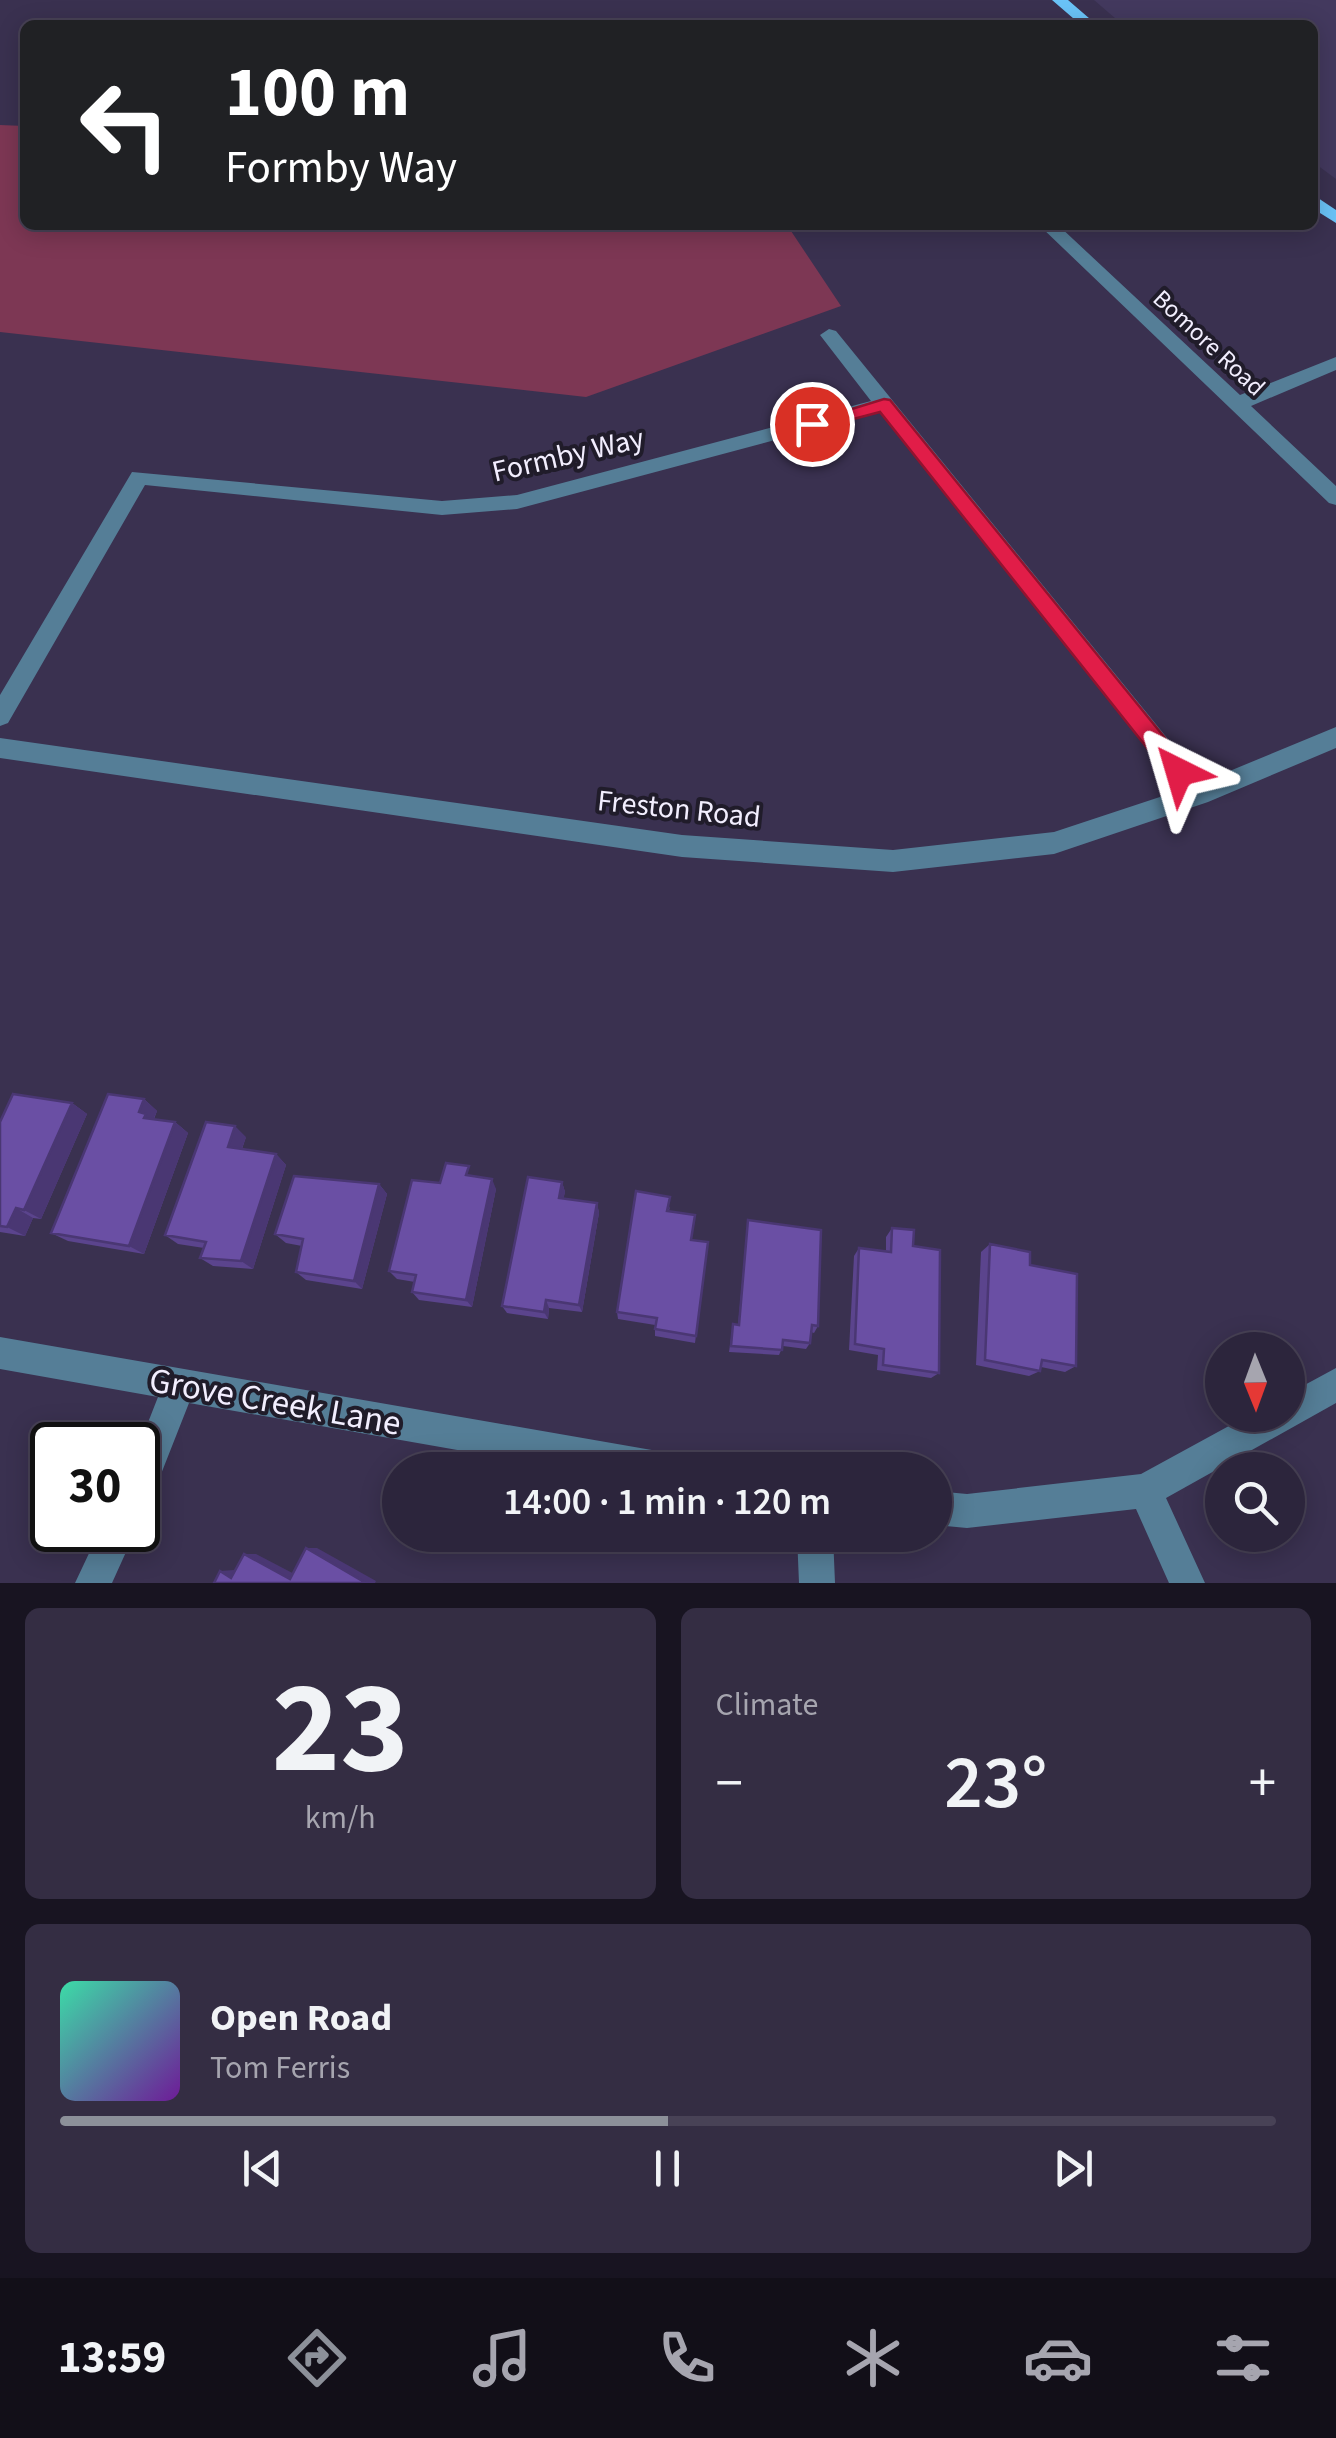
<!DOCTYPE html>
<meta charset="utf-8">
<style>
body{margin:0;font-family:"Source Sans 3",sans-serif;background:#342d43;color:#f1f3f6;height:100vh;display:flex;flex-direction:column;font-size:38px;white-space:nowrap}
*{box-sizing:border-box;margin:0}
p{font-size:32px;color:#a6a5af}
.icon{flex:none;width:55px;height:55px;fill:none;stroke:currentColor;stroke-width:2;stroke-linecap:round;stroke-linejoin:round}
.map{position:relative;height:1583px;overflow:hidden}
.panel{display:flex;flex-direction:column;gap:25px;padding:25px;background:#181421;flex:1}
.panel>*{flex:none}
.guide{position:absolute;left:20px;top:20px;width:1298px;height:210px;border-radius:15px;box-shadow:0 5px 25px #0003,0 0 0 2px #484256;background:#202124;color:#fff;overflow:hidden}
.needle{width:65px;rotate:179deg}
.controls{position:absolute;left:1205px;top:1332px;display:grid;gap:20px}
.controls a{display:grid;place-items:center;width:100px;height:100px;border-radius:50%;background:#2c253c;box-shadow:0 5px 25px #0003,0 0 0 2px #484256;font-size:50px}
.speed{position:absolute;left:30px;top:1422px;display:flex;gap:20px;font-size:50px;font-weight:700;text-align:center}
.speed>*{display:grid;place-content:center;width:130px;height:130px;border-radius:50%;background:#2c253c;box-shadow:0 5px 25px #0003,0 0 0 2px #484256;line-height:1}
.speed .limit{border:5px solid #111;border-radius:15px;background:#fff;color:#111}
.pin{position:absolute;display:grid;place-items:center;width:85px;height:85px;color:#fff;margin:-42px;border:5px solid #fff;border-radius:50%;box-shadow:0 2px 10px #0007}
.me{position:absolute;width:110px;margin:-55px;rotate:320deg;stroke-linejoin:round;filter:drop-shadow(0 0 8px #0008)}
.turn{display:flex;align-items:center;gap:35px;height:210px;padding:0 40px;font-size:45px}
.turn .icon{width:130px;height:130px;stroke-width:2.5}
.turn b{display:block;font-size:70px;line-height:85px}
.big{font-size:75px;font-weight:600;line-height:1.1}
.panel .tile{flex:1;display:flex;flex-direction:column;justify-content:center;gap:15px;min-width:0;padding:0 35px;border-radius:15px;background:#342d43}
.panel .dial{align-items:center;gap:0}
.dial b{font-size:130px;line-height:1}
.song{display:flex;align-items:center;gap:30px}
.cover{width:120px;height:120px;border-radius:15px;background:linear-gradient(135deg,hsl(160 70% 55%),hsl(280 70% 35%))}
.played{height:10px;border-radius:5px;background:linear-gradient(90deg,#8c9099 50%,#484256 50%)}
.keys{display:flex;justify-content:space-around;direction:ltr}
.heat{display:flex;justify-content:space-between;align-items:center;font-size:55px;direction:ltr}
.panel .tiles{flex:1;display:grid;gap:25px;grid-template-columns:1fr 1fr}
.tile:last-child{grid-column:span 2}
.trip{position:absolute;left:382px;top:1452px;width:570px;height:100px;border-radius:50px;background:#2c253c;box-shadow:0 5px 25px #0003,0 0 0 2px #484256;font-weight:600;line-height:100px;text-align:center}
.menu{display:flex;height:160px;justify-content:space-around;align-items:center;background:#120f18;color:#a6a5af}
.menu .icon{width:70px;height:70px}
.menu .selected{color:#8c9099}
.menu b{font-size:45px;color:#f1f3f6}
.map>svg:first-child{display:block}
.built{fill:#43395e}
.green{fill:#7d3754}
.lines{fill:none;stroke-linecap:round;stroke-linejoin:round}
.minor{fill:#557e97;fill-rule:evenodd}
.major{fill:#6ac3f7;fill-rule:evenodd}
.wall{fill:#5b448d}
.shaded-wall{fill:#4a3773}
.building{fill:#6a4fa4;stroke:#4a3773;stroke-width:2.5}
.route{fill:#e11d48;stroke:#92132f;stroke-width:2.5}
.labels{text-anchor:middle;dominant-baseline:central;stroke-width:8;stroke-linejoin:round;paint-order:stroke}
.far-street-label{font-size:25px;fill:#f2eefe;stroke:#201c2a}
.street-label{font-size:30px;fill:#f2eefe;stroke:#201c2a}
.near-street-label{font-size:35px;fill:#f2eefe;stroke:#201c2a}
</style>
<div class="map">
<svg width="1336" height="1583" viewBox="0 0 1336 1583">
<rect width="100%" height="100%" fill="#3a3150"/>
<path class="built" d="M1094,0H1336V179L1313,162L1312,25H1123Z"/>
<path class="green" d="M0,125L25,126V225H787L841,306L586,397L0,332Z"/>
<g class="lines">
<path class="minor" d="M1039,225H1058L1240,395L1336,357V370L1251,406L1336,486V505L1329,503Z
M829,329L836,331L1203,782L1336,727V748L1208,802L1054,854L893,872L682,857L0,758V738L682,835L893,850L1054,832L1181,790L880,412L517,509L442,515L145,485L8,723L0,726V695L132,472L442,501L517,495L871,401L820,335Z
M0,1337L669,1453L681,1458L686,1470H572L189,1403L150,1502L138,1507V1448L158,1397L0,1369Z
M1336,1368V1403L1166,1498L1205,1583H1169L1136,1509L967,1528L935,1525V1491L967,1494L1141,1474L1249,1415H1288V1394Z
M100,1530H136L112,1583H75Z
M797,1535H833L835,1583H799Z"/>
<path class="major" d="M1052,0H1068L1097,25H1081Z
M1312,194L1336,210V223L1312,208Z"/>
</g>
<path class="wall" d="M144,1099L157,1111L154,1119L175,1122L188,1133L144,1254L68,1241L51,1233Z
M72,1103L87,1114L41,1219L33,1218L25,1236L0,1232V1122Z
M246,1137L242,1149L276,1154L286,1165L253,1269L213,1266L200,1258L204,1248L178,1244L165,1235Z
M474,1176L496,1189L472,1307L419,1300L412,1292L415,1282L397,1279L389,1271L440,1183Z
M562,1182L565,1192L563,1199L597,1203L599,1213L582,1312L549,1308L548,1319L507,1313L502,1306Z
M379,1184L387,1194L362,1289L306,1280L296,1272L302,1246L286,1243L275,1234Z
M670,1206L669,1211L692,1240L708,1242L695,1343L655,1336V1325L618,1319L617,1312Z
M748,1220L818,1326L814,1333L811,1332L810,1343L806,1349L783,1346L779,1355L729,1352L733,1324L738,1325Z
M892,1228L913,1246L939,1373L931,1378L877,1370L878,1355L849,1350L854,1256L859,1248L886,1251V1237Z
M990,1244L1030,1265L1076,1366L1065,1372L1041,1367L1040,1371L1029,1376L976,1365L981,1252Z"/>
<path class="shaded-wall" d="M144,1099L157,1111L153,1120L157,1129L139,1112Z
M72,1103L87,1114L41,1219L24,1210Z
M175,1122L188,1133L144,1254L129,1246Z
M235,1126L246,1137L239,1157L228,1147Z
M276,1154L286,1165L253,1269L241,1261Z
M492,1179L496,1189L472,1307L466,1300Z
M562,1182L565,1192L562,1207L559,1198Z
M379,1184L387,1194L362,1289L354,1281Z
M597,1203L599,1213L582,1312L579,1305Z
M16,1208L33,1218L25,1236L7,1227Z
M546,1300L549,1308L548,1319L544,1312Z
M306,1548H317L376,1581L375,1583H366Z
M244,1554H256L302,1578L290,1579Z
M234,1570L244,1577L231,1578L220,1571Z"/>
<path class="building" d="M13,1094L72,1103L24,1210L16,1208L7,1227L0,1226V1122Z
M108,1094L144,1099L139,1112L146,1114L144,1118L175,1122L129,1246L51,1233Z
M206,1122L235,1126L228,1147L276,1154L241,1261L200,1258L206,1242L165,1235Z
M446,1163L469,1166L466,1175L492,1179L466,1300L412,1292L416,1275L389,1271L412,1180L440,1183Z
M294,1176L379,1184L354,1281L296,1272L303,1239L275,1234Z
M528,1177L562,1182L559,1198L597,1203L579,1305L546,1300L544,1312L502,1306Z
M636,1191L670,1197L667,1211L695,1215L691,1240L708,1242L696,1336L655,1329L657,1318L617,1312Z
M748,1220L821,1230L818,1326L812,1325L810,1343L783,1340L782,1350L731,1346L733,1324L739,1325Z
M892,1228L914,1230L913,1246L940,1250L939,1373L883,1365L884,1349L855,1344L859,1248L891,1252Z
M990,1244L1030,1252V1265L1077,1274L1076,1366L1042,1360L1040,1371L985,1360Z
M306,1548L366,1583H214L220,1571L231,1578L244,1554L290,1579Z"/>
<path class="route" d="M884,399L890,400L1187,765V778H1171L880,412L812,430L803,424Z"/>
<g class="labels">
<g class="far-street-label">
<text transform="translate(1209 343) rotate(43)">Bomore Road</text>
</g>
<g class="street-label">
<text transform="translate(568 455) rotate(-13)">Formby Way</text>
<text transform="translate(679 809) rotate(6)">Freston Road</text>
</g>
<g class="near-street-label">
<text transform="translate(275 1402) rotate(10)">Grove Creek Lane</text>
</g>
</g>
</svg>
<div class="controls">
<a><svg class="needle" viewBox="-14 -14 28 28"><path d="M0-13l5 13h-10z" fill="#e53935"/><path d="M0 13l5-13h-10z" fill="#a6a5af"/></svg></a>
<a><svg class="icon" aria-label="search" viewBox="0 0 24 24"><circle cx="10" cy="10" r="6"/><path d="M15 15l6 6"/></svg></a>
</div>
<div class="speed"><div class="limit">30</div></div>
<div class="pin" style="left:812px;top:424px;background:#d93025"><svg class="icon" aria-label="arrive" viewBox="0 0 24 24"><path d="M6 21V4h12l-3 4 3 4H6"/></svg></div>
<svg class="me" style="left:1179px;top:772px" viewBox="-20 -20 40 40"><path d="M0-17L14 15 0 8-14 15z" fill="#e11d48" stroke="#fff" stroke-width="4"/></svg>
<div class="trip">14:00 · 1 min · 120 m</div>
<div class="guide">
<div class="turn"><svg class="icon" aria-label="left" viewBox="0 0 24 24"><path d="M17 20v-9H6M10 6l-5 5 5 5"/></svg><div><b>100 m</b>Formby Way</div></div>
</div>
</div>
<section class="panel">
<div class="tiles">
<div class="tile dial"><b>23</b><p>km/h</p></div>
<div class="tile"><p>Climate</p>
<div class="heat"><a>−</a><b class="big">23°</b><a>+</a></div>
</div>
<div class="tile">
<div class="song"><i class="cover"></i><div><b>Open Road</b><p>Tom Ferris</p></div></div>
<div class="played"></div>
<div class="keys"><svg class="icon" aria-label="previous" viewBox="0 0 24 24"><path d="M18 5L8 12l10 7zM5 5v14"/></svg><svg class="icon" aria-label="pause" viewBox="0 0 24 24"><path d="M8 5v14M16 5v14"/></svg><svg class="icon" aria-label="next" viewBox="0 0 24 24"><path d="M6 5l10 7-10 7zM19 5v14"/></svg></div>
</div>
</div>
</section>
<nav class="menu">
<b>13:59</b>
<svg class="icon selected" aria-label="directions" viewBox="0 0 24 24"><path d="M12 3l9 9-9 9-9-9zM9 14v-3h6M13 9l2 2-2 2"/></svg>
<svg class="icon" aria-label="music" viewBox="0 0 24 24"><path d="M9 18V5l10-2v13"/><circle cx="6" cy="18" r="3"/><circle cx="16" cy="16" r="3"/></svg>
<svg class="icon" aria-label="phone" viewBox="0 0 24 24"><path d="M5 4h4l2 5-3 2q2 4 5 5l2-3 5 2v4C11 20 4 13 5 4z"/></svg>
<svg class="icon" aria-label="climate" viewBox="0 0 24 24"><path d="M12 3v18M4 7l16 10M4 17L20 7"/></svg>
<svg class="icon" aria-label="car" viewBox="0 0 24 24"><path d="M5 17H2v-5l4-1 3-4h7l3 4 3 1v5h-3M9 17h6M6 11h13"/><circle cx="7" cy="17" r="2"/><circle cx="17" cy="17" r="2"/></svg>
<svg class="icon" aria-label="filters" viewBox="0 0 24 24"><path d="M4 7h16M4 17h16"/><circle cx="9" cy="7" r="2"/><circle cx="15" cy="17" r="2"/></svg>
</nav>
